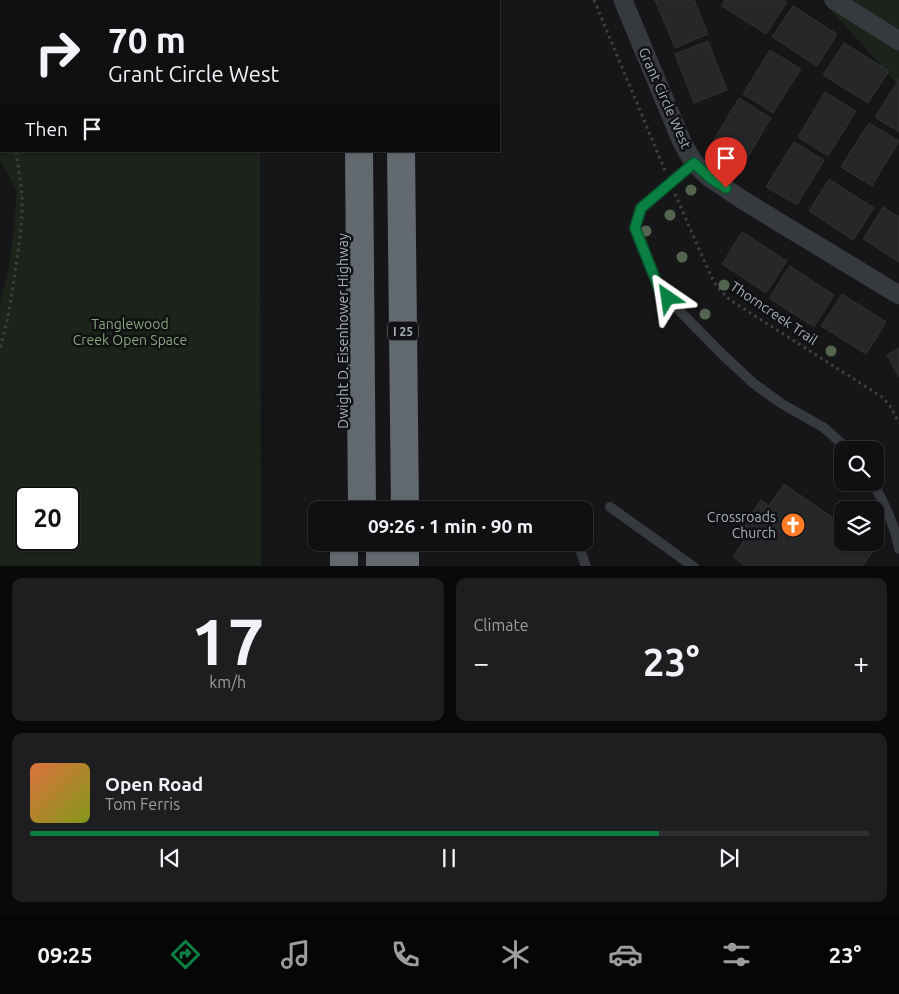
<!DOCTYPE html>
<meta charset="utf-8">
<style>
body{margin:0;font-family:Ubuntu,sans-serif;background:#1e1e20;color:#f1f3f6;height:100vh;display:flex;flex-direction:column;font-size:19px;white-space:nowrap}
*{box-sizing:border-box;margin:0}
p{font-size:16px;color:#9c9d9f}
.icon{flex:none;width:28px;height:28px;fill:none;stroke:currentColor;stroke-width:2;stroke-linecap:round;stroke-linejoin:round}
.map{position:relative;height:566px;overflow:hidden}
.drawer{display:flex;flex-direction:column;gap:12px;padding:12px;background:#09090a;flex:1}
.drawer>*{flex:none}
.banner{position:absolute;left:0px;top:0px;width:500px;height:152px;box-shadow:0 1px 4px #0004,0 0 0 1px #303032;background:#101012;color:#f1f3f6;overflow:hidden}
.controls{position:absolute;left:834px;top:441px;display:grid;gap:10px}
.controls a{display:grid;place-items:center;width:50px;height:50px;border-radius:10px;background:#101012;box-shadow:0 1px 4px #0004,0 0 0 1px #303032;font-size:25px}
.speed{position:absolute;left:15px;top:486px;display:flex;gap:10px;font-size:25px;font-weight:700;text-align:center}
.speed>*{display:grid;place-content:center;width:65px;height:65px;border-radius:50%;background:#101012;box-shadow:0 1px 4px #0004,0 0 0 1px #303032;line-height:1}
.speed .limit{border:2px solid #111;border-radius:8px;background:#fff;color:#111}
.pin{position:absolute;display:grid;place-items:center;width:42px;height:42px;color:#fff;margin:-51px -21px;border-radius:50% 50% 50% 0;rotate:-45deg;box-shadow:0 0 5px #0007}
.pin .icon{rotate:45deg}
.me{position:absolute;width:55px;margin:-28px;rotate:328deg;stroke-linejoin:round;filter:drop-shadow(0 0 4px #0008)}
.turn{display:flex;align-items:center;gap:18px;height:105px;padding:0 25px;font-size:22px}
.turn .icon{width:65px;height:65px;stroke-width:2.5}
.turn b{display:block;font-size:35px;line-height:42px}
.then{display:flex;align-items:center;height:48px;padding:0 25px;background:#0003;gap:10px;font-size:19px}
.big{font-size:38px;font-weight:700;line-height:1.1}
.drawer .widget{flex:1;display:flex;flex-direction:column;justify-content:center;gap:8px;min-width:0;padding:0 18px;border-radius:10px;background:#1e1e20}
.drawer .dial{align-items:center;gap:0}
.dial b{font-size:65px;line-height:1}
.song{display:flex;align-items:center;gap:15px}
.cover{width:60px;height:60px;border-radius:8px;background:linear-gradient(135deg,hsl(20 70% 55%),hsl(70 70% 35%))}
.played{height:5px;border-radius:2px;background:linear-gradient(90deg,#0b8043 75%,#303032 75%)}
.keys{display:flex;justify-content:space-around;direction:ltr}
.heat{display:flex;justify-content:space-between;align-items:center;font-size:28px;direction:ltr}
.drawer .tiles{flex:1;display:grid;gap:12px;grid-template-columns:1fr 1fr}
.widget:last-child{grid-column:span 2}
.trip{position:absolute;left:308px;top:501px;width:285px;height:50px;border-radius:10px;background:#101012;box-shadow:0 1px 4px #0004,0 0 0 1px #303032;font-weight:700;line-height:50px;text-align:center}
.menu{display:flex;height:80px;justify-content:space-around;align-items:center;background:#060607;color:#9c9d9f}
.menu .icon{width:35px;height:35px}
.menu .active{color:#0b8043}
.menu b{font-size:22px;color:#f1f3f6}
.map>svg:first-child{display:block}
.green{fill:#1c231b;fill-rule:evenodd}
.lines{fill:none;stroke-linecap:round;stroke-linejoin:round}
.stream{stroke:#2b3a3d;stroke-width:5}
.building{fill:#262729;stroke:#303134}
.path{stroke:#3c4144;stroke-width:3;stroke-dasharray:2.5 4;stroke-linecap:butt}
.lane{stroke:#36393d;stroke-width:10}
.street{stroke:#36393d;stroke-width:19}
.highway{stroke:#62696f;stroke-width:28}
.tree{fill:#53654f}
.route-casing{stroke:#07532c;stroke-width:12}
.route{stroke:#0b8043;stroke-width:9}
.labels{text-anchor:middle;dominant-baseline:central;stroke-width:5;stroke-linejoin:round;paint-order:stroke}
.shield{fill:#111113;stroke:#7a8187;stroke-width:1}
.shield-label{font-size:12px;font-weight:bold;fill:#a7b1b9}
.street-label{font-size:14px;fill:#a7b1b9;stroke:#111113}
.park-label{font-size:14px;fill:#85a67c;stroke:#111113}
.poi-label{font-size:14px;fill:#a7b1b9;stroke:#111113;text-anchor:end}
</style>
<div class="map">
<svg width="899" height="567" viewBox="0 0 899 567">
<rect width="100%" height="100%" fill="#161618"/>
<path class="green" d="M0,0H259V1H1V151H260L261,566H0V303L10,263L17,191L0,160ZM26,498H69V540H26Z
M822,0H899V86Z"/>
<g class="lines">
<path class="stream" d="M10,1L11,0"/>
</g>
<path class="building" d="M655,0H694L708,34L675,48Z
M725,0H783L787,2L766,34L722,6Z
M793,6L837,34L817,66L772,37Z
M708,41L727,90L694,103L675,54Z
M844,43L889,71L868,103L823,75Z
M770,50L801,69L773,113L743,94Z
M899,79V132L875,117Z
M825,92L856,111L828,156L798,137Z
M739,98L771,118L744,163L712,143Z
M869,123L899,141L872,186L841,167Z
M794,142L824,160L797,205L766,187Z
M829,179L874,208L853,240L809,211Z
M883,207L899,217V262L863,239Z
M742,232L787,261L766,293L722,264Z
M790,266L834,295L814,327L769,298Z
M842,294L886,322L866,354L821,326Z
M899,348V377L887,355Z
M784,484L842,524V542H875V536L881,540L862,567H746L733,557L750,531L743,526L761,500L769,506Z"/>
<g class="lines">
<path class="path" d="M594,0L666,173
M61,1V0
M675,194L711,276L717,287L730,300L882,397L890,406L899,423
M0,347C10,316 13,284 18,252C20,234 23,215 22,197C21,182 18,167 16,151"/>
<path class="lane" d="M694,163L641,208L635,228L660,291L720,352L753,383L782,404L823,427L849,450
M873,482C884,504 895,525 899,549
M610,507L694,567
M581,552L586,567"/>
<path class="street" d="M623,0L682,142L694,163L710,178L741,199L899,295
M834,0L899,41"/>
<path class="highway" d="M358,0V1
M400,0V1
M359,151L362,510
M401,151L405,510
M344,542V567
M380,542V567
M405,542V567"/>
</g>
<g class="tree">
<circle cx="691" cy="190" r="5.5"/>
<circle cx="670" cy="215" r="5.5"/>
<circle cx="646" cy="231" r="5.5"/>
<circle cx="682" cy="257" r="5.5"/>
<circle cx="724" cy="285" r="5.5"/>
<circle cx="705" cy="314" r="5.5"/>
<circle cx="831" cy="351" r="5.5"/>
</g>
<g class="lines">
<defs>
<path id="route" d="M668,298L660,291L635,228L641,208L694,163L710,178L726,188"/>
</defs>
<use href="#route" class="route-casing"/>
<use href="#route" class="route"/>
</g>
<defs>
<symbol id="church-disc" viewBox="-11 -11 22 22"><circle r="9.5" fill="#ff7c27" stroke="#111113"/><path d="M-1.2-6h2.4v3.5h3.3v2.4h-3.3V6h-2.4V-.1h-3.3v-2.4h3.3Z" fill="#fff"/></symbol>
</defs>
<g fill-rule="evenodd">
<use href="#church-disc" x="779" y="511" width="28" height="28"/>
</g>
<g class="labels">
<rect class="shield" x="388" y="321.5" width="30" height="19" rx="4"/>
<g class="shield-label">
<text x="403" y="331">I 25</text>
</g>
<g class="street-label">
<text transform="translate(665 98) rotate(66)">Grant Circle West</text>
<text transform="translate(774 313) rotate(34)">Thorncreek Trail</text>
<text transform="translate(343 331) rotate(-90)">Dwight D. Eisenhower Highway</text>
</g>
<g class="park-label">
<text x="130" y="324">Tanglewood<tspan x="130" dy="16">Creek Open Space</tspan></text>
</g>
<g class="poi-label">
<text x="776" y="517">Crossroads<tspan x="776" dy="16">Church</tspan></text>
</g>
</g>
</svg>
<div class="controls">
<a><svg class="icon" aria-label="search" viewBox="0 0 24 24"><circle cx="10" cy="10" r="6"/><path d="M15 15l6 6"/></svg></a>
<a><svg class="icon" aria-label="layers" viewBox="0 0 24 24"><path d="M12 4l9 5-9 5-9-5zM3 14l9 5 9-5"/></svg></a>
</div>
<div class="speed"><div class="limit">20</div></div>
<div class="pin" style="left:726px;top:188px;background:#d93025"><svg class="icon" aria-label="arrive" viewBox="0 0 24 24"><path d="M6 21V4h12l-3 4 3 4H6"/></svg></div>
<svg class="me" style="left:668px;top:298px" viewBox="-20 -20 40 40"><path d="M0-17L14 15 0 8-14 15z" fill="#0b8043" stroke="#fff" stroke-width="4"/></svg>
<div class="trip">09:26 · 1 min · 90 m</div>
<div class="banner">
<div class="turn"><svg class="icon" aria-label="right" viewBox="0 0 24 24"><path d="M7 20v-9h11M14 6l5 5-5 5"/></svg><div><b>70 m</b>Grant Circle West</div></div>
<div class="then">Then<svg class="icon" aria-label="arrive" viewBox="0 0 24 24"><path d="M6 21V4h12l-3 4 3 4H6"/></svg></div>
</div>
</div>
<section class="drawer">
<div class="tiles">
<div class="widget dial"><b>17</b><p>km/h</p></div>
<div class="widget"><p>Climate</p>
<div class="heat"><a>−</a><b class="big">23°</b><a>+</a></div>
</div>
<div class="widget">
<div class="song"><i class="cover"></i><div><b>Open Road</b><p>Tom Ferris</p></div></div>
<div class="played"></div>
<div class="keys"><svg class="icon" aria-label="previous" viewBox="0 0 24 24"><path d="M18 5L8 12l10 7zM5 5v14"/></svg><svg class="icon" aria-label="pause" viewBox="0 0 24 24"><path d="M8 5v14M16 5v14"/></svg><svg class="icon" aria-label="next" viewBox="0 0 24 24"><path d="M6 5l10 7-10 7zM19 5v14"/></svg></div>
</div>
</div>
</section>
<nav class="menu">
<b>09:25</b>
<svg class="icon active" aria-label="directions" viewBox="0 0 24 24"><path d="M12 3l9 9-9 9-9-9zM9 14v-3h6M13 9l2 2-2 2"/></svg>
<svg class="icon" aria-label="music" viewBox="0 0 24 24"><path d="M9 18V5l10-2v13"/><circle cx="6" cy="18" r="3"/><circle cx="16" cy="16" r="3"/></svg>
<svg class="icon" aria-label="phone" viewBox="0 0 24 24"><path d="M5 4h4l2 5-3 2q2 4 5 5l2-3 5 2v4C11 20 4 13 5 4z"/></svg>
<svg class="icon" aria-label="climate" viewBox="0 0 24 24"><path d="M12 3v18M4 7l16 10M4 17L20 7"/></svg>
<svg class="icon" aria-label="car" viewBox="0 0 24 24"><path d="M5 17H2v-5l4-1 3-4h7l3 4 3 1v5h-3M9 17h6M6 11h13"/><circle cx="7" cy="17" r="2"/><circle cx="17" cy="17" r="2"/></svg>
<svg class="icon" aria-label="filters" viewBox="0 0 24 24"><path d="M4 7h16M4 17h16"/><circle cx="9" cy="7" r="2"/><circle cx="15" cy="17" r="2"/></svg>
<b>23°</b>
</nav>
